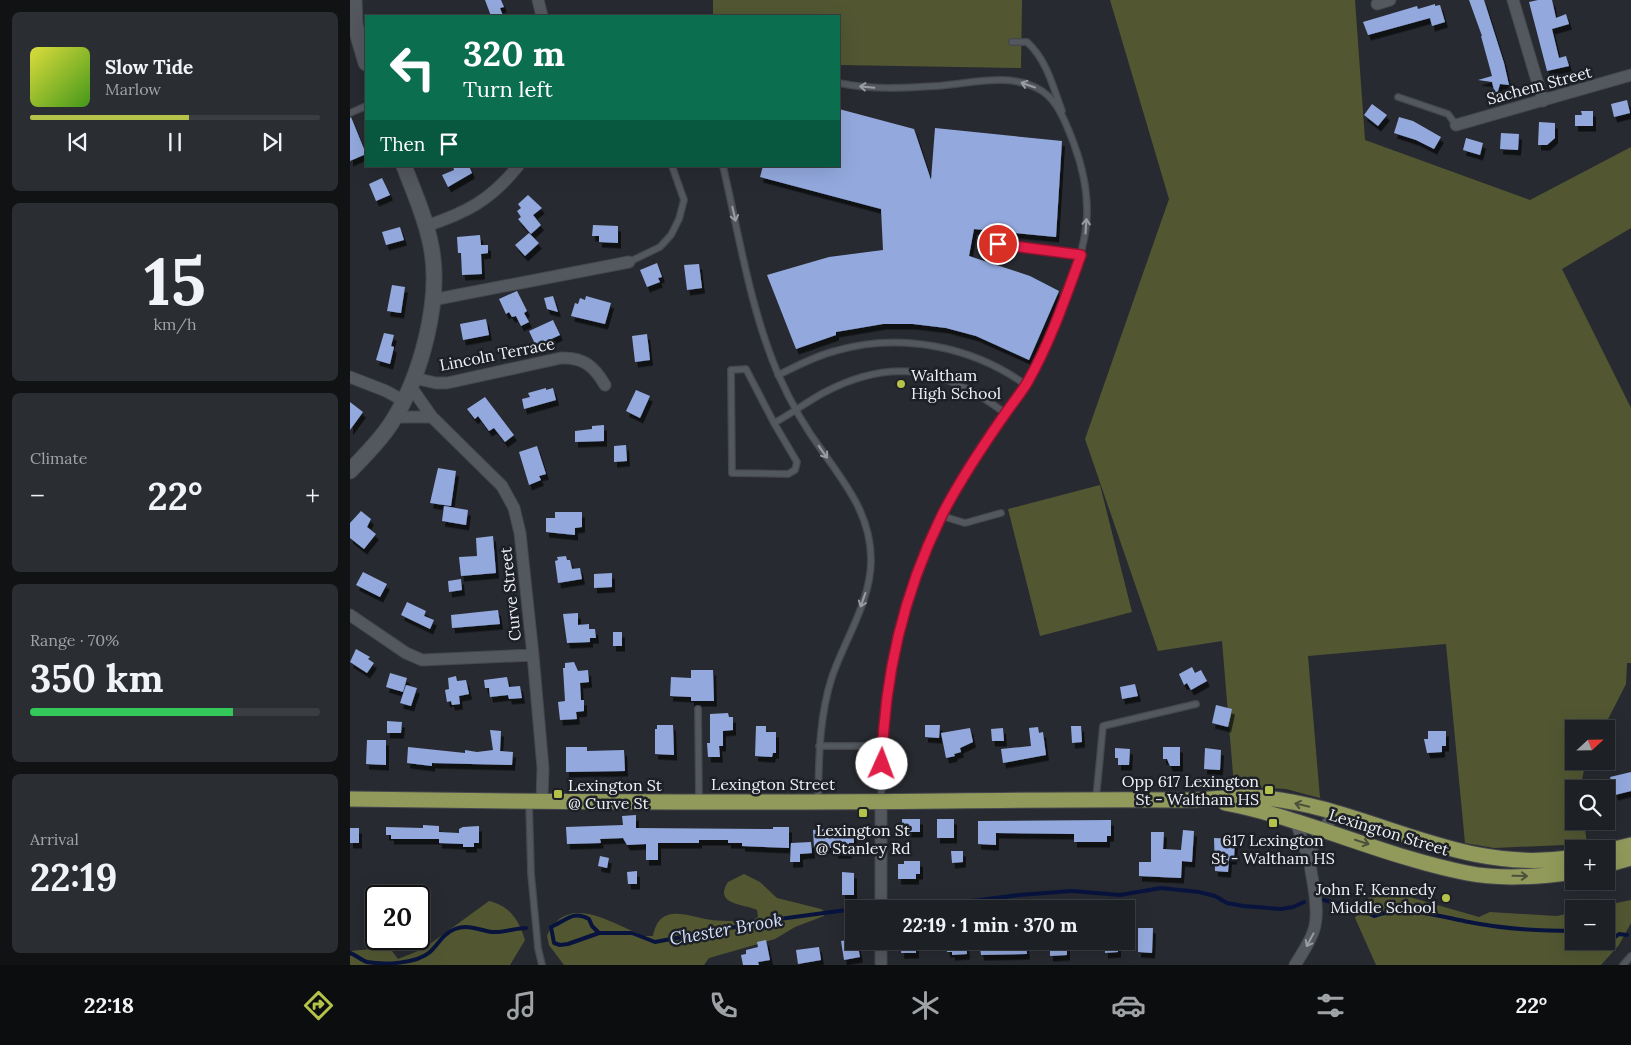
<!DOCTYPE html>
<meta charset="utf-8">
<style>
body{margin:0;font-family:Lora,serif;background:#2a2d31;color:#f1f3f6;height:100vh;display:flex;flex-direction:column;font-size:19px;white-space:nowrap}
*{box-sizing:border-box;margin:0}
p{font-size:16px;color:#a0a3a6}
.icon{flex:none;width:28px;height:28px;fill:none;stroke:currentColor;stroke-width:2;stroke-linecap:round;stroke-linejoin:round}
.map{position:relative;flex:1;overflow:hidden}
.drawer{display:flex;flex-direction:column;gap:12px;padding:12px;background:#101214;width:350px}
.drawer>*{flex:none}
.banner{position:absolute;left:15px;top:15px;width:475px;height:152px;border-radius:0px;box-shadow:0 5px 20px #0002,0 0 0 1px #3b3e41;background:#0b6e4f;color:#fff;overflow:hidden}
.needle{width:32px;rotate:68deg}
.fabs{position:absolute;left:1215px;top:720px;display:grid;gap:10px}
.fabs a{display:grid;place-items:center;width:50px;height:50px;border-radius:0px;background:#1d2024;box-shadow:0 5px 20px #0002,0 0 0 1px #3b3e41;font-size:25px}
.speed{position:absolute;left:15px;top:885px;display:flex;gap:10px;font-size:25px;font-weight:700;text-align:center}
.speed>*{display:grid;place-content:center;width:65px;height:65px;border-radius:50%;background:#1d2024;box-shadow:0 5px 20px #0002,0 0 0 1px #3b3e41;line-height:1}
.speed .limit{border:2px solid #111;border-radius:8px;background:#fff;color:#111}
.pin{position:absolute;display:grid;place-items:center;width:42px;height:42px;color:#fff;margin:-21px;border:2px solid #fff;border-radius:50%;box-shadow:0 1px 5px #0007}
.me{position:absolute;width:55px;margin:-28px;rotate:2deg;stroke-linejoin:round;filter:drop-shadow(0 0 4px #0008)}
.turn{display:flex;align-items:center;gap:18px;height:105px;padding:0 15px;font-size:22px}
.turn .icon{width:65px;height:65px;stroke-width:2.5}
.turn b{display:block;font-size:35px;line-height:42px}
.then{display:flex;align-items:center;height:48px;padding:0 15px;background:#0003;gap:10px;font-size:19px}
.big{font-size:38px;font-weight:700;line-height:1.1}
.drawer .card{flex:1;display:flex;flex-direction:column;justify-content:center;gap:8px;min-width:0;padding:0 18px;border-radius:8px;background:#2a2d31}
.drawer .dial{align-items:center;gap:0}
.dial b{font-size:65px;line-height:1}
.song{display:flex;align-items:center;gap:15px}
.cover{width:60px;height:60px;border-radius:8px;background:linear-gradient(135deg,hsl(60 70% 55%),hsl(100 70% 35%))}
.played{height:5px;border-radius:2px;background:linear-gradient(90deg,#b5c249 55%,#3b3e41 55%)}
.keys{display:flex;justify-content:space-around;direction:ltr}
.heat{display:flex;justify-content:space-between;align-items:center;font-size:28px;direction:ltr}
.charge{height:8px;border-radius:4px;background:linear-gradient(90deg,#34c759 70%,#3b3e41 0)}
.trip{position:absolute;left:495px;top:900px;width:290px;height:50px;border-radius:0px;background:#1d2024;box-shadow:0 5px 20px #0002,0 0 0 1px #3b3e41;font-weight:700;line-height:50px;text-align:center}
.tabs{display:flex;height:80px;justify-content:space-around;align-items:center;background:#0c0d0e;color:#a0a3a6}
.tabs .icon{width:35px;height:35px}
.tabs .selected{color:#b5c249}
.tabs b{font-size:22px;color:#f1f3f6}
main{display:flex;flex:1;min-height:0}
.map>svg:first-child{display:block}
.green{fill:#525732}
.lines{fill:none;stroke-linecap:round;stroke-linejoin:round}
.stream{stroke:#09143e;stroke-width:4}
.building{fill:#93a9de;filter:url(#shadow)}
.lane-casing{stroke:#45474d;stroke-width:8}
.street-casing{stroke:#45474d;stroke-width:13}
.secondary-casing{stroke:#45474d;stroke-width:17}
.primary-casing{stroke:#45474d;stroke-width:17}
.lane{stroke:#53575e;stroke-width:5.5}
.street{stroke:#53575e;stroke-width:11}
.secondary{stroke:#53575e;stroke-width:15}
.primary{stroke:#919a5a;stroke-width:15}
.oneway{stroke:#999ca2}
.oneway2{stroke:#4b513b}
.route-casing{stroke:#92132f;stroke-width:12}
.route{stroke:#e11d48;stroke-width:9}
.poi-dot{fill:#b5c249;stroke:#1d2026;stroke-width:2}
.labels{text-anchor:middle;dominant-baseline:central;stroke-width:5;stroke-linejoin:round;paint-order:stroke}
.street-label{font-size:16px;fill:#eef0f4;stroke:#1d2026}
.poi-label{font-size:16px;fill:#eef0f4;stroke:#1d2026;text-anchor:start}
.water-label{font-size:18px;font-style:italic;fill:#d1defc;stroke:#1d2026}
</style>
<main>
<section class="drawer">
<div class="card">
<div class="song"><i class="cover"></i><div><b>Slow Tide</b><p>Marlow</p></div></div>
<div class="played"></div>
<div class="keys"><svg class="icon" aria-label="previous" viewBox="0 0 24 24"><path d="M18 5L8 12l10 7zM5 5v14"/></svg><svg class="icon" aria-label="pause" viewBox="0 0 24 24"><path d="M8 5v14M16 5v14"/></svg><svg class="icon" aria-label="next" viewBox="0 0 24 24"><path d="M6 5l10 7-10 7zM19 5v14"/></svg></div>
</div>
<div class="card dial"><b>15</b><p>km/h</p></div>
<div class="card"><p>Climate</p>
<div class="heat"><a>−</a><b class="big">22°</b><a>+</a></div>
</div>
<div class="card"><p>Range · 70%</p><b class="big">350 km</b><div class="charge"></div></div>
<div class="card"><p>Arrival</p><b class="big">22:19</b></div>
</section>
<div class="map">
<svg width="1281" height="965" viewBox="0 0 1281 965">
<defs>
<filter id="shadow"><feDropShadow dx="3" dy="5.5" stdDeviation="0" flood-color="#0009"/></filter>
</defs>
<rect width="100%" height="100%" fill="#272a30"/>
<path class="green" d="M363,0H672L671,68L489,65V16H363Z
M760,0H1005L1015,140L1180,200L1281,147V228L1212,269L1281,408V663H1277L1276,684L1253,729H1224V761H1236L1230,789H1224V821H1234L1237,844L1144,848L1115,843L1096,644L958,656L970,798L936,789L884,786L872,641L808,651L735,439L819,199Z
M750,485L782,612L690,636L658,509Z
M394,874L410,882L427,898L471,909L475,912L474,916L445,927L425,939L359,958L354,965H214L199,945L197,936C217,891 262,924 294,936H303C309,905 332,914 355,919C366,921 378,921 390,921C397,921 403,921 408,917L407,910C394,904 363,905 378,882Z
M1035,890L1129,917L1140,912L1207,916L1224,912V941H1256V909H1236L1281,900V923L1269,945L1251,965H1026L1005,918C1013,904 1018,894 1035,890Z
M139,901C160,906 169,920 175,940L160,965H0V951L33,948L42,951L48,959L73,949Z"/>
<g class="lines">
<path class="stream" d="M974,900L1012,910L1024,916C1056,905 1088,916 1119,922C1153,929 1190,931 1224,931
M542,904L607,903L669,895L722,891L770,895L811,888L849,892L865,896L877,903L893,906L931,909L943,907L954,902
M506,909L520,907
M249,933L242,926L239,919C222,910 216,921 201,927L204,943L210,945L218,944L249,933H282L305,942L422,920L504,909
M1256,940H1261L1269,934L1277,935
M0,953C6,955 11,960 17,962C34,965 66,964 80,952C89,944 92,934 105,929C118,924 129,930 142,932C152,933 166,928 176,928"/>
</g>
<path class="building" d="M135,0H151L154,7L150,8L153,16H141Z
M1119,0H1134L1154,63L1159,85L1150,84L1146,98L1142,82L1128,80L1142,76L1131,36H1132Z
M1188,0H1202L1206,18L1216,14L1219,24L1202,29L1209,58L1216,56L1219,66L1197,71L1179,2Z
M1085,4V6L1090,5L1095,22L1082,26L1080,18L1018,35L1013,22L1067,6L1068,9Z
M1277,100L1280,113L1264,117L1261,104Z
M1022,104L1037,115L1028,126L1014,115Z
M489,109L564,129L581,180L585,128L712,141L706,237L624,229L619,256L680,276L709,291L679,360L626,336L596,328L563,324H533L486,332V335L446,349L417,275L479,257L533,250L531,209L410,177L413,166H489Z
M1231,111H1243V126H1225V115H1232Z
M1,117L16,154L0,161V118Z
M1049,117L1063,121L1091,137L1084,149L1066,140L1044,133Z
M1189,122L1205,123V138L1197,145H1188Z
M1151,133L1169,134L1168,150L1150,149Z
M1116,138L1133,143L1130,155L1113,150Z
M103,166H119L122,173L98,187L92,175L104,170Z
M32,178L40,195L26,201L19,184Z
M178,195L192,208L183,215L191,225L181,234L168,219L171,217L167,211L171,208L168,204Z
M243,225L268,226V243L249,242V236H242Z
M50,227L54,240L36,245L32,232Z
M179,233L189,243L175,256L165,245Z
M130,235L131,245H138V253L131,254L132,274L112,275L111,253H108L107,237Z
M307,263L312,277L308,278L310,282L297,287L290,270Z
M349,264L352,288L337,290L334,265Z
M42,285L55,287L51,313L37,311Z
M167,291L177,311L174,313L179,322L171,326L166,316L162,317L159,312L156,314L149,299Z
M203,296L208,312L197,309L194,298Z
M236,296L261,303L255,324L221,316L225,303L228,304L230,298L235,300Z
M136,319L139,335L113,340L110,324Z
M203,320L210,335L186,346L179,331Z
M34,333L44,335L41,346L44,347L40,364L26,360Z
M297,334L300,360L285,362L282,336Z
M196,388V390L203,388L206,400L174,409L172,399L180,397L178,393Z
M286,390L300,396L290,418L276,411Z
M135,397L164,435L155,442L144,428L139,431L128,416L125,419L117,409Z
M0,402L13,412L0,430Z
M254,425V441L225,442V431L242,429V426Z
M276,445L277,461L264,462V446Z
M187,446L196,474L189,476L191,480L179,485L169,452Z
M88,468L106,471L101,506L80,503Z
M94,506L118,510L116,525L92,521Z
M11,511L21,519L17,527L26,534L14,549L0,538V523Z
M205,512H232V527L225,528V535L196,532V518H205Z
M143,536L146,573L111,576L109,557L127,556L126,538Z
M216,556L217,560H220L222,569L230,568L232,579L208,583L205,561L208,560L207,557Z
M13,572L37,584L30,597L6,585Z
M262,573V587L244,588V574Z
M111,579L112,590L99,592L98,581Z
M57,602L76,611L74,616L84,620L80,629L51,615Z
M148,610L150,624L102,628L101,615Z
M228,613V625L239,624V629H245L246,638H240V642L217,643L213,614Z
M263,632H272V646H263Z
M6,649L20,657L18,659L24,663L17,673L0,662Z
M224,662L228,671L238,670L239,682L230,683L231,700H234V711L226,712L227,719L210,720L208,702L215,701L213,668H215V663Z
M842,667L845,673L851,670L857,681L841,690L837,683L834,685L829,674Z
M341,670H363L364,701H341V697L320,696L321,677L341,678Z
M40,673L57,678L53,692L36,687Z
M106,676L107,681L116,680L119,694L109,696L110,704L102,705L101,701L97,702L95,690L99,689L98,678Z
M157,677L159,687L170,686L172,698L159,699L158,695L140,697L139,688H135L134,680Z
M785,684L788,696L772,699L770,687Z
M56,685L67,688L61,706L50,703Z
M866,705L882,709L878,727L862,723Z
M378,713L379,717H383V730L373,731V746H369L370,757H358L357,743H360V714Z
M37,721L52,722L51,733H37Z
M307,725H323L324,755L305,754V729H307Z
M575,725H590L589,738L575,737Z
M406,726H416V732H426V753H423L422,757L405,756Z
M721,726H731L732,742L722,743Z
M688,727L689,733L693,732L696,755L653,763L651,749L681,746L679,728Z
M620,728L623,742L610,748L611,752L604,754L605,756L596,758L591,733Z
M653,728L654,741H642L641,729Z
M140,730L151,731L150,751L163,752L162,765L82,763V766L57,763L58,747L115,753V750L127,752L143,750Z
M1078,731H1096V746H1092V752L1077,753L1074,739H1078Z
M17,740H36V765L16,764Z
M216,747H237V751L274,750L275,771L216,772Z
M813,747H830V766H820L817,759H813Z
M765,748L780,749L779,765H768V758H765Z
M855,748L871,750L870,770L854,769Z
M1281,772V791L1265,795L1260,777Z
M286,815V828L423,829V827H439V848L392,846V843H378V840H349V843H308V860H296V844L277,845L273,838L250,839L251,843L217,844L216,827L273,825L272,816Z
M552,819H570V832H552Z
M587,819H604V838H587Z
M761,820V836H757V842H724V834L646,833V845L628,844V821Z
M73,825L89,826V839H41V835H36V827L73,828Z
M129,826V843H124V847H113V844L89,843V832L109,833V829L113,827Z
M0,828H9V843H0Z
M479,829L504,830V843H499V853H485V848H464L463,830Z
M833,830L844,831L842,862L832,861L831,878L789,876V862H801V832H814L813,849L831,850Z
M864,838L885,839L884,859H879L878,872L865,871Z
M461,842L462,853L450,854V862H440L441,843Z
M601,851H613V862L602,863Z
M250,856L259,858L257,868L248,866Z
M554,861H570V874H566V879H548V864H554Z
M287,871V884H278L277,872Z
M492,872L504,873V895H492Z
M788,928H803L802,953L788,952Z
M504,939V941H507L510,957L494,960L491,941Z
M416,940L420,960L408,962L409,965H393L391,955L396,954V950L408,947L407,942Z
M552,941H566V953H551Z
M616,941L617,954L602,955V952H597L596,942Z
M635,941H651V946L676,943L677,954L631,955L630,948L635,947Z
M755,941H768V952L755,953Z
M717,942V955L700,956V943Z
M469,947L471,960L448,964L446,950Z"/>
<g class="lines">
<defs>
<path id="lane" d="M662,42H677C697,60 703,87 712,111
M489,83C521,90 554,88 586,86C620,84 661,71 692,91C709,102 717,126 724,144C747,207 737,241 715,300C704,329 692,358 676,385C658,414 636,441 618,470C600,499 584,530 571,561C539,638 533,720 531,801
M1048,97L1098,114L1106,125
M0,113L16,106
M373,166C389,235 400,308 428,374C440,401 455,428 473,452C497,486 521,516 521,560C521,601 495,639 482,677C469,717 469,758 468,800
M632,242L731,255
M279,262L310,247L321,235L329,219L334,200L322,166
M428,375C447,366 465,356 485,351C550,332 622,346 676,385
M424,423L447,462L445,470L438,474L382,473L381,370L396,369L424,423C441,414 458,401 475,392C544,356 596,369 655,413
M592,516L615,523L651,513
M348,709L349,801
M469,746H532
M746,799L753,726L846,704
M179,803L181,873L188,948L192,965
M1273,965L1281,956"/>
<path id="street" d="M188,0L192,16
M1163,0L1193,101
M1027,4L1040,0
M1106,125L1281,75
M76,226C116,213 141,200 168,166
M82,300L279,262
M0,377L36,391L54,401
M64,378L86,383H97L211,358C233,357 244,366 255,385
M61,387L82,417L152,486L164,508L170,533L183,655L193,768L192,801
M45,417H82
M0,615L56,653L72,660L183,655
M531,801V909
M946,822L959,860
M531,941V965
M945,965C967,930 970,924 963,882C961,871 958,859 962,848C966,835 977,825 985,814"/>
<path id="secondary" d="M4,0L5,25L16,63
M0,471C15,455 31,440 42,422C71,377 92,299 81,246C76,219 64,192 54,166"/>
<path id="primary" d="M0,799C198,802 396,803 594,801C675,800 755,799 836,800C859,800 881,796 904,797C1015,804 1107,877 1224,857
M875,803C958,819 1035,857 1117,873C1152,880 1189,877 1224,872
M1256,851L1281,845
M1256,865L1281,858"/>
</defs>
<use href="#lane" class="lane-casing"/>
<use href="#street" class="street-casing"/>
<use href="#secondary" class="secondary-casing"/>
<use href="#primary" class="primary-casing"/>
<use href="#lane" class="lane"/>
<use href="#street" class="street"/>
<use href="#secondary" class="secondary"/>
<use href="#primary" class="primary"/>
</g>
<defs><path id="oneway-shaft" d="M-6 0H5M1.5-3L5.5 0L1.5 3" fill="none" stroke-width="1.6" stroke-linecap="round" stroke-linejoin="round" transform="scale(1.25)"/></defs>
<g class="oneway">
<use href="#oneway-shaft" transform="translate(678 85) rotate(-161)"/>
<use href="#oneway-shaft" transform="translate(517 87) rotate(-175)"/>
<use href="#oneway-shaft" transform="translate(384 214) rotate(77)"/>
<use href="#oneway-shaft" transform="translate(736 226) rotate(-86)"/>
<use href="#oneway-shaft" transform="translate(473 452) rotate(55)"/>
<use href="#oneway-shaft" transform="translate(513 600) rotate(109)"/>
<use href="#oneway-shaft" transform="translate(960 940) rotate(118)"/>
</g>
<g class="oneway2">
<use href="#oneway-shaft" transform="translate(952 805) rotate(-167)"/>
<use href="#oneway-shaft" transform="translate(1012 842) rotate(18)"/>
<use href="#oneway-shaft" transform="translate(1170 876) rotate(1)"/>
</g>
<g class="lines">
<defs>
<path id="route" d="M532,764C534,678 553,595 591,517C609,481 632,447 655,414C662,404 670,394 677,383C700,343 715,299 731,255L648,244"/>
</defs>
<use href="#route" class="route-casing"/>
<use href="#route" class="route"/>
</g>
<g class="poi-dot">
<circle cx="551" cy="384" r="5"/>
<rect x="914" y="785" width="10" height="10" rx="2.5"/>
<rect x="203" y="789" width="10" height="10" rx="2.5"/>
<rect x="508" y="808" width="10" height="10" rx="2.5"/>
<rect x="918" y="818" width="10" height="10" rx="2.5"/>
<circle cx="1096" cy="898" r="5"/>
</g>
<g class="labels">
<g class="street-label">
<text transform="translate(1189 85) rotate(-15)">Sachem Street</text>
<text transform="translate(147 354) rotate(-11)">Lincoln Terrace</text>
<text transform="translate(160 594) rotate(-96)">Curve Street</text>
<text x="423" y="784">Lexington Street</text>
<text transform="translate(1039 832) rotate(17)">Lexington Street</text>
</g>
<g class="poi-label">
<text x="561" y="375">Waltham<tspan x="561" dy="18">High School</tspan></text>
<text x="909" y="781" text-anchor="end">Opp 617 Lexington<tspan x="909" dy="18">St - Waltham HS</tspan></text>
<text x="218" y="785">Lexington St<tspan x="218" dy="18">@ Curve St</tspan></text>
<text x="513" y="830" text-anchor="middle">Lexington St<tspan x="513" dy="18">@ Stanley Rd</tspan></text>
<text x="923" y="840" text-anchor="middle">617 Lexington<tspan x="923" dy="18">St - Waltham HS</tspan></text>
<text x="1086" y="889" text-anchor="end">John F. Kennedy<tspan x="1086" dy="18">Middle School</tspan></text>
</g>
<g class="water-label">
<text transform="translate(376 929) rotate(-10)">Chester Brook</text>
</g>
</g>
</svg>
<div class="fabs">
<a><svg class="needle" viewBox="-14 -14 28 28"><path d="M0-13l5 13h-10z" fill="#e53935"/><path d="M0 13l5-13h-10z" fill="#a0a3a6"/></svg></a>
<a><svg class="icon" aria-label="search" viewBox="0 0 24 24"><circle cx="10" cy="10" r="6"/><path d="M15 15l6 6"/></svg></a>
<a>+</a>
<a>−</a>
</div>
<div class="speed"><div class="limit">20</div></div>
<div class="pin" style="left:648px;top:244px;background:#d93025"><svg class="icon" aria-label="arrive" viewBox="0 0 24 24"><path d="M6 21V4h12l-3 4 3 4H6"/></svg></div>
<svg class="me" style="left:532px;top:764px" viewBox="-20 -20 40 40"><circle r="19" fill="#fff"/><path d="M0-13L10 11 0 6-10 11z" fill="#e11d48"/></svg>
<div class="trip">22:19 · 1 min · 370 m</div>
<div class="banner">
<div class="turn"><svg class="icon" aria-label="left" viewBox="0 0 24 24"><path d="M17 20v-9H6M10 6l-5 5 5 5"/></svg><div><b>320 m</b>Turn left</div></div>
<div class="then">Then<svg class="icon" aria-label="arrive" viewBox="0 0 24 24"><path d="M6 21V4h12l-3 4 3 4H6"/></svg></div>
</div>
</div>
</main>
<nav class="tabs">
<b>22:18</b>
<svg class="icon selected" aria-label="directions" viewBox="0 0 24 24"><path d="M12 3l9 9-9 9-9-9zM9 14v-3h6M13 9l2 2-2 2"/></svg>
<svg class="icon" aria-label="music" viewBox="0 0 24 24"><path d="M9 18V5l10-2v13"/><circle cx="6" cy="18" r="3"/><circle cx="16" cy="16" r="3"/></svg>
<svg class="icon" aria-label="phone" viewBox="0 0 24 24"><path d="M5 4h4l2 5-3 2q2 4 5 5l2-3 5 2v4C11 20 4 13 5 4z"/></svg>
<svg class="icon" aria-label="climate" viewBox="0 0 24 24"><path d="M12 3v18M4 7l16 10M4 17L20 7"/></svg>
<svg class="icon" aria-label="car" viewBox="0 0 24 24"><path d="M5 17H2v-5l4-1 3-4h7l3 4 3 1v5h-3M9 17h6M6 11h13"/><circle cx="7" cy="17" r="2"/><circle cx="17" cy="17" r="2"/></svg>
<svg class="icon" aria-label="filters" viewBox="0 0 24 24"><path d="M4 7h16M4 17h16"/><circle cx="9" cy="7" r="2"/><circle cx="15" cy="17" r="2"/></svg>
<b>22°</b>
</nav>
